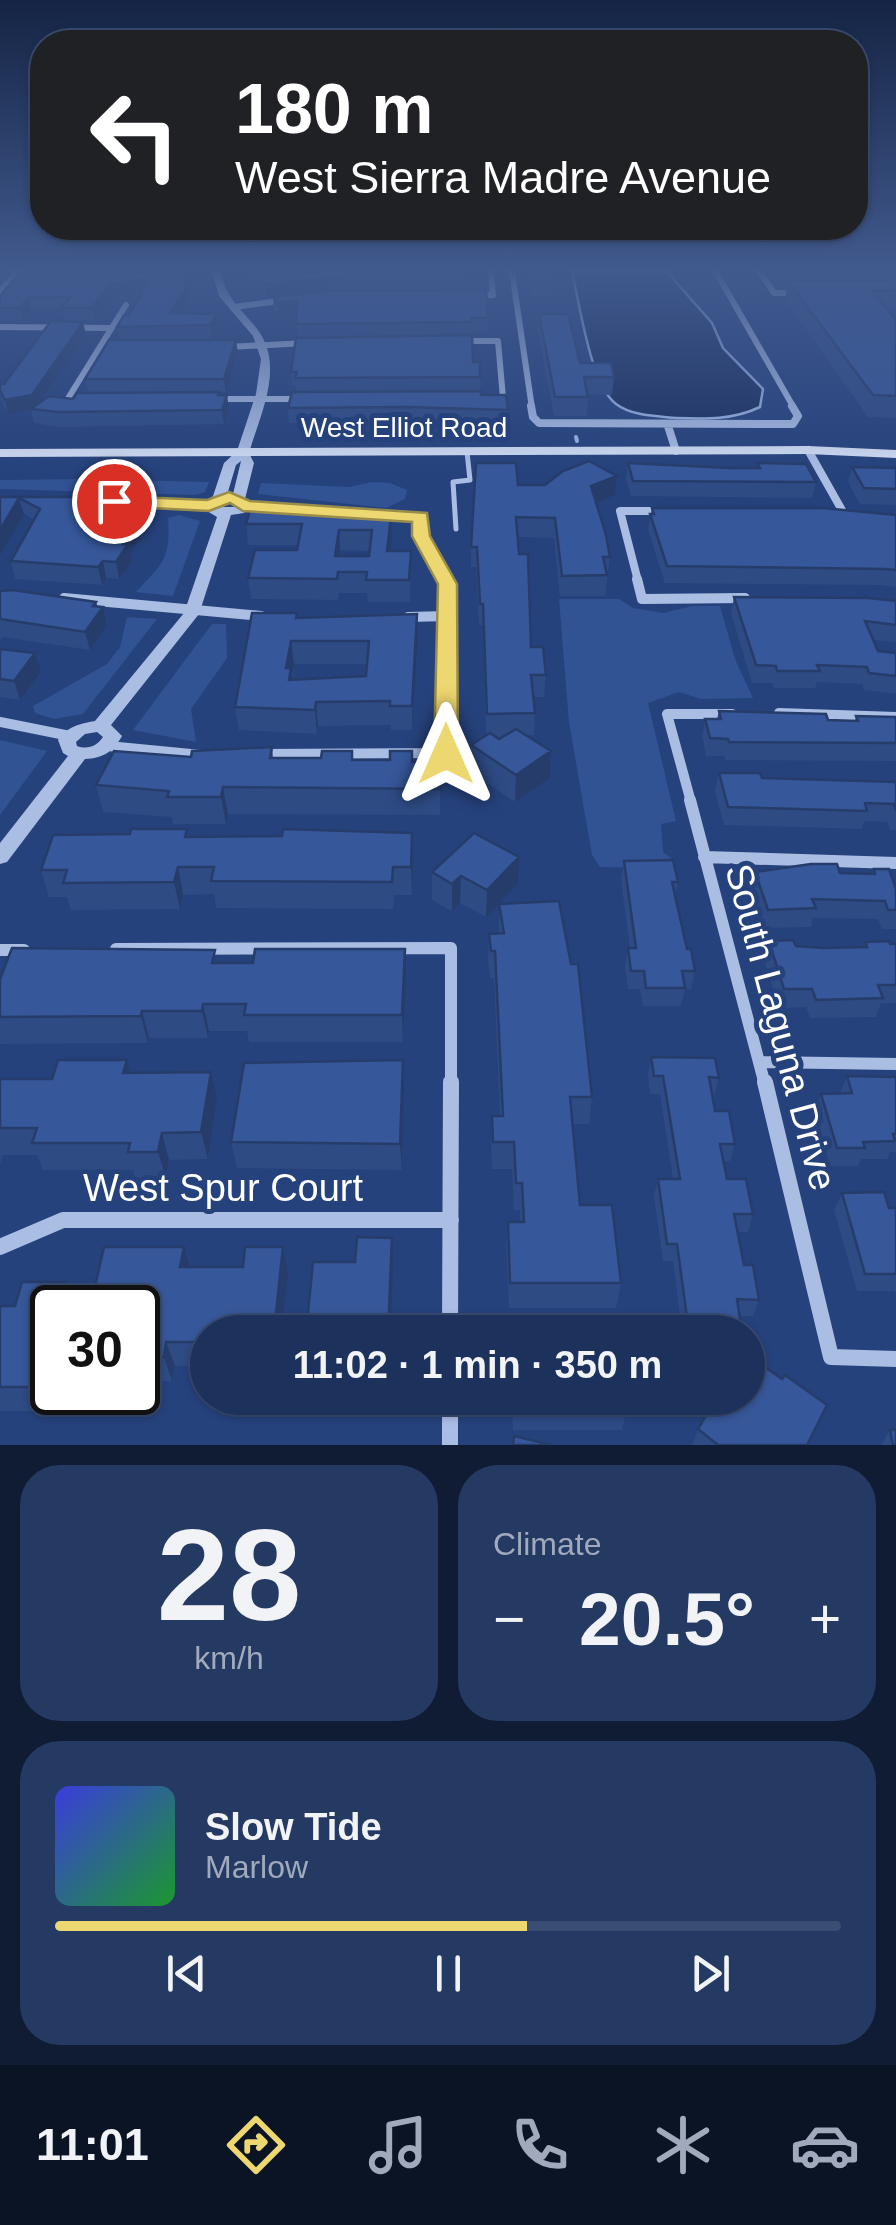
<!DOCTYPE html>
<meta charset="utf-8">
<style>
body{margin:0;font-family:Arial,sans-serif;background:#253a63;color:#f1f3f6;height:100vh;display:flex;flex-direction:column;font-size:38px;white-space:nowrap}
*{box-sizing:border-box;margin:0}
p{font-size:32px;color:#a0aabc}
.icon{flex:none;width:55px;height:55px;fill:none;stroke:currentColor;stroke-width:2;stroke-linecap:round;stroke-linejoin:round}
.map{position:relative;height:1445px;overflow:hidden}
.panel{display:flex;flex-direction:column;gap:20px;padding:20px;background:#0f1c33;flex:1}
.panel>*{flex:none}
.guide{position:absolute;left:30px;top:30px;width:838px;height:210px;border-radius:40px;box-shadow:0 2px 8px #0004,0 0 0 2px #3a4d72;background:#202124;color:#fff;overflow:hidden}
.speed{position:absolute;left:30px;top:1285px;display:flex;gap:20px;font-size:50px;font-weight:700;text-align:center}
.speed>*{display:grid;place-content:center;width:130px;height:130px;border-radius:50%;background:#1c325d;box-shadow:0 2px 8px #0004,0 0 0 2px #3a4d72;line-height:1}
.speed .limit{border:5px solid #111;border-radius:15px;background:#fff;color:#111}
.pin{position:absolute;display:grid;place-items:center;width:85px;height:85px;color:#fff;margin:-42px;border:5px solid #fff;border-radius:50%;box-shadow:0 2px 10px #0007}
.me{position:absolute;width:110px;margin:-55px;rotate:0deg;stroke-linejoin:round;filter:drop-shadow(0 0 8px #0008)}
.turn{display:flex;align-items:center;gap:35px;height:210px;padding:0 40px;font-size:45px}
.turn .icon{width:130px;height:130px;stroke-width:2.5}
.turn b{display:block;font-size:70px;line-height:85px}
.big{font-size:75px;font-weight:700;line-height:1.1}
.panel .widget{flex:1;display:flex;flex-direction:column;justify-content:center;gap:15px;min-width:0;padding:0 35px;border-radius:40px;background:#253a63}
.panel .dial{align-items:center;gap:0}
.dial b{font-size:130px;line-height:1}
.song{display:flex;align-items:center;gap:30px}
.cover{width:120px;height:120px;border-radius:15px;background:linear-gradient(135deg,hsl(240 70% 55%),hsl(130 70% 35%))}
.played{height:10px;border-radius:5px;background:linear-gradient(90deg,#edd770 60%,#3a4d72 60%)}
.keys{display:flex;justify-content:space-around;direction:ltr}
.heat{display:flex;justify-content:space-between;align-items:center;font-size:55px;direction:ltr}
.panel .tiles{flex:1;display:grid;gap:20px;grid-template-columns:1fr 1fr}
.widget:last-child{grid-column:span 2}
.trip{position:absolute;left:190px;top:1315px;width:575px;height:100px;border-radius:50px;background:#1c325d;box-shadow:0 2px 8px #0004,0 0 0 2px #3a4d72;font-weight:700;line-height:100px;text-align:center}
.menu{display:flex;height:160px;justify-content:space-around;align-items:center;background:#0b1425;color:#a0aabc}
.menu .icon{width:70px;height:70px}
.menu .active{color:#edd770}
.menu b{font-size:45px;color:#f1f3f6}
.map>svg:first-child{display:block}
.green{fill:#315293}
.water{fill:#1a2f5d;stroke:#9fb8e5;stroke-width:2.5}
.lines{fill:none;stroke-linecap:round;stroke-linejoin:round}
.stream{stroke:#9fb8e5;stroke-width:4}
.service{stroke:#aabee4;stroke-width:5}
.minor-far4{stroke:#aabee4;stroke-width:6}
.minor-far3{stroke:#aabee4;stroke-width:8}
.minor-far2{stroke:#aabee4;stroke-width:10}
.minor-far1{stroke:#aabee4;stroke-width:12}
.minor{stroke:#aabee4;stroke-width:16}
.tertiary{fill:#aabee4;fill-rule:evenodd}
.secondary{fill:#d3def4;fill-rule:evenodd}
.wall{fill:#2e4b84;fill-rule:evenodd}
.shaded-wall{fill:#263d6b}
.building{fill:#365799;stroke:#263d6b;stroke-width:2.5;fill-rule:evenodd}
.route{fill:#edd770;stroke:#9a8c49;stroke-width:2.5}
.labels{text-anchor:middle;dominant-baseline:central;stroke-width:10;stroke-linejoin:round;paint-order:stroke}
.far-street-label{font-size:28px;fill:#fff;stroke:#26427c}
.near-street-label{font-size:38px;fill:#fff;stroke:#26427c}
</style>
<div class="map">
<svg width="896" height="1445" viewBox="0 0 896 1445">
<rect width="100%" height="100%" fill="#26427c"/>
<path class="green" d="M85,479L209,482L205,492L195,495L0,489V480Z
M372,482L390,483L407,490L405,499L386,508L258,494L261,483L349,487Z
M179,515L200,521L173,596L136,592C163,563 171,559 168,518Z
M559,599H619L633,608L663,613L692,606H720L735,659L753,698L701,699L679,692L648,703L676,821L661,824L663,852L672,859L658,868L600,867L592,855L569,722Z
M127,617L157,619L83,714L54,719L35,713L33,706L107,664L120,647Z
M212,624H226L227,658L191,709L196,742L133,730Z
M0,740L47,751L0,815Z"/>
<path class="water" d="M572,272H667L712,323L723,348L763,389L760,407C733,420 706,419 676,418C656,416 632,416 616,404C590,384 580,304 572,272Z"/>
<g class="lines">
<path class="stream" d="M576,437L577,441"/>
<path class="service" d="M456,529L453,482L470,480L467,452"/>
<path class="minor-far4" d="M512,272L532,408
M716,272L794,408
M760,272L774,293H798
M0,291L17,272
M472,295H493L491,272
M234,307L286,300
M0,327L111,328
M463,341H498L503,398H493
M228,347L306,343
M218,399H301
M67,400L126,305"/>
<path class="minor-far3" d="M531,406L533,417L539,423L793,424L798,416L792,406
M668,426L676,451
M808,450L843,512
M125,501L209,506
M379,516L420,517L421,537L445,581
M638,581L620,511H664"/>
<path class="minor-far2" d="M637,579L642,599L745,598
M64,598L261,616
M408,617L447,616
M779,713L896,717
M0,722L70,736
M108,746L201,755
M263,754L446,753L447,585L444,579
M691,802L667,714H732"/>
<path class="minor-far1" d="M690,800L765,1085
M704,857L896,863
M116,949L451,948V1085
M0,950H24
M760,1062L896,1064"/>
<path class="minor" d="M765,1082L831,1357L896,1359
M0,1247L63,1220H451
M450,1332L451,1082
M450,1398V1445"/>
<path class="tertiary" d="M212,272H221C225,296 239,307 254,325C287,363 261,411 249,453L254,463L245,499L250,503L244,513L231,515L199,614L111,725L122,736C113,752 103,758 85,759L7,862L0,864V843L68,756L63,753L58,740C68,726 79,724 95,721L184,613L217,517L202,508L213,496L224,463L237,451L256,394L261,359L253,336L219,296ZM241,461L233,494L227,495L236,465ZM231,502L235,504L234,507H217L219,504ZM97,732L103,737C97,746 88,750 77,746L76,742L85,734Z"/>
<path class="secondary" d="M808,446L896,450V458L808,454L0,457V449Z"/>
</g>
<path class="wall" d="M250,272H468V288L327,290L266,297Z
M528,272H556L555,290H550V296H532Z
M780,272H896V309L888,310L896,320V418L868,417L785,300L788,283Z
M188,287L190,296L180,313L216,314L217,327L212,338L119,340L117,327L129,315L142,292L111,297L95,321H64L62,309H31L23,320L0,321V296Z
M273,297L488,318L487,331H471V335L297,337V313L278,315L274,310Z
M539,314L580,363L614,377L612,395L588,394L587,416H554L538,331Z
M86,335L40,402L73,399L88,393L85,379L238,353L226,392H219L229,409L224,424L61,427L34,423L31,410L8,414L1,399L0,384H4Z
M473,362L480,377L481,395L508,410L507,425L407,421L289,423L288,408L297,392L296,386H292L291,372Z
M628,463L729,468H756L757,463L816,482L812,498L631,496L626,478Z
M852,467L896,468V505L860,504L848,482Z
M518,485L615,495L596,503L610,557L605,596H560L554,538L518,537L531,647L546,675L544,697H534L535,713L534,735H526L551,751L550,778L515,802L470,772L471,745L486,735L483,625H479L476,567H471V547Z
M0,497H105L150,520L130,554L132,562L119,579L106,578L102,585L15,579L11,561L34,520Z
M289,503V508L372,510V516H391L390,551H411L410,602H368L367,593H339L338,600L251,599L248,578L297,550L298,545H248L246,524ZM340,550L369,551V556H339Z
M652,508L896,515V587L881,585L665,583L648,530Z
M0,591L96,602L97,606L103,607L107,625L90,650L2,637L0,642Z
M734,597L896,601V642L873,640L878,651L896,653V694L864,690L862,684L817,682L815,688H774L772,683H752L731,613Z
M417,614L418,637L412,730H391V725L318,726L317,734L239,730L235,707L297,618ZM294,664H367L366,676L293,679Z
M0,649L41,672L20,700L0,697Z
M719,711L828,720L855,721L856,716L896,717V761L725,760L724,756H706L702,736L705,719H717Z
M272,747L273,758H321L352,751L353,760L440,761V815L228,814L226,824H173L172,817L103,812L96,785L191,757Z
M719,773L762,778L896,782V830H890L888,822L864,821L862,829L724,825L715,791Z
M189,837L413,860L412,895H394L393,909L216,908L214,894L183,895L180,909L71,910L67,897H49L41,870Z
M624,861L678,882L675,897L687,949L695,971L691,989H685L681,1006H643L640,989H628L625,966L628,948H630L621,879Z
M874,869L896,889V929H882L878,919L813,918L811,927L763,928L751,890L755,872L872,874Z
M432,872L518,884L486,917L460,903L452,911L432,900Z
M499,904L592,1097L589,1124H573L580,1205L621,1283L616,1308H509L506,1248L508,1222H520V1210H514L512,1169H492L491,1143L492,1116H500L494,978H490L488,961L489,934L499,933Z
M769,941L796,946L823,948L863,947L865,942L896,944V1003H881L876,1017L810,1018L806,1007L779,1008L764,959Z
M217,963L406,976L403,1042H249L247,1031H209L208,1038H149L148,1043L0,1044V979Z
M651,1057L719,1078L714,1096H712L715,1111L735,1144L730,1161H723L727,1179L753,1214L748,1232H738L744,1265L759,1300L753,1316H740L742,1332H682L673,1261H663L654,1196L658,1179H673L660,1094H650L648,1075Z
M131,1073L217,1099L208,1159L169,1160L166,1178L136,1179L133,1170H43L37,1155H3L0,1164V1079H52Z
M847,1076L896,1077V1152H890L887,1159H861L858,1166H830L814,1112L821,1094L840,1093Z
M404,1087L402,1170L237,1168L231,1142Z
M842,1193L889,1208H896V1295L895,1291H857L834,1210Z
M283,1247L288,1273L208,1332V1366H175L172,1381H138V1308L189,1267H243Z
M0,1306L77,1307L51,1411H0Z
M512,1398H626L627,1407L622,1430H513Z
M698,1429L807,1445H692Z
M890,1430L896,1445H881Z"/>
<path class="shaded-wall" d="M188,272H196L188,287L190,296L172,325L170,313Z
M150,278L152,290L111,297L95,321L92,308L109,284Z
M326,278L327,290L266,297L265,284Z
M28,297L31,309L23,320L20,308Z
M297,301L298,313L278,315L277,303Z
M216,314L217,327L212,338L211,325Z
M83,322L86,335L35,409L8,414L5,400Z
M236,340L238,353L226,392L224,379Z
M227,395L229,409L224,424L222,410Z
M617,476L615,495L590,506L591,486Z
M19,498L24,515L0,555V530Z
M147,503L150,520L130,554L132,562L119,579L116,562L123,544Z
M391,516L392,537L388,572L387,551Z
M339,530L340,550L336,577L335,556Z
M103,561L106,578L102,585L98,567Z
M96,602L99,613L103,607L107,625L90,650L85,632L93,606Z
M417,614L418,637L412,730V706Z
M291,641L294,664L292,674L294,692L286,668Z
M35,653L41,672L20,700L14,681Z
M316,702L318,726L317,734L315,710Z
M551,751L550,778L515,802L516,775Z
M223,787L228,814L226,824L221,797Z
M412,833L413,860L412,895L411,867Z
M519,857L518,884L486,917L487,890Z
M178,867L183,895L180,909L174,882Z
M461,876L460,903L452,911V884Z
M405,949L406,976L403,1042L402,1015Z
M203,1004L209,1031L208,1038L202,1011Z
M142,1011L149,1038L148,1043L141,1016Z
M127,1060L135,1087L123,1073Z
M403,1060L404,1087L402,1170L400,1144Z
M211,1072L217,1099L208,1159L201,1132Z
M162,1133L169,1160L166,1178L158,1152Z
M392,1238L393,1264L391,1332H388Z
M184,1247L191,1273L180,1267Z
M283,1247L288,1273L281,1332H274Z
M66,1282L77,1307L59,1308Z
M52,1333V1392H56L51,1411L39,1387Z
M166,1342L175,1366L172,1381L164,1357Z"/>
<path class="building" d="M21,272H188L184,281L188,284L170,313L216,314L211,325L117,327L124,315H129L150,278L109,284L92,308H61L70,297H28L20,308H0V296Z
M256,272H468L469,276L326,278L265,284Z
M531,272H556V276H550L551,282H532Z
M896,280V290L872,291L896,320V396L873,395L788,281Z
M486,290L488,318H471V322L296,324L297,301L277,303L273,297L327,291Z
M539,314H568L580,363H611L614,377H584L588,397H555Z
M51,321L83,322L32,395L5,400L0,390V384H4Z
M472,335L473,362H480V377L295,378L297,372H291L296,338Z
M109,340H236L224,379H85Z
M481,391V395H506L508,410L406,407L288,408L292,392Z
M219,392L218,395H227L222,410L58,412L31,409L49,396L73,399L77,393Z
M589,461L617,476L591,486L606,535L610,557H603L607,575L562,576L555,518L516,517L519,554H528L531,647H543L546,675H531L535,713L487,714L483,604H480L477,547H471L476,463H516L518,485H545L563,471Z
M628,463L729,468H760L757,463L806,464L816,482L633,481Z
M852,467L896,468V489L864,488Z
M0,497H105L147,503L123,544H128L116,562L103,561L98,567L11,561L40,509L19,498L0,530Z
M289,503L288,508L372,510L371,516H391L387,551H411L409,580H366L367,572H338L337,579L248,578L255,550H297L302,524H246L251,507ZM339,530H372L369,556H335Z
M652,508H823L896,515V570L885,569L667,566L650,514H654Z
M13,590L96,602L93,606L103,607L85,632L0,619V591Z
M734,597L869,598L896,601V625L865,621L878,651L896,653V676L869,673L867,667L817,665L820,671H777L776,666L756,665Z
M252,613H297L296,618L417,614L412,706H390V701L316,702L315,710L235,707ZM291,641H369L366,676L289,680L291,668H286Z
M0,649L35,653L14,681L0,679Z
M719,711L826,714L828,720L858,721L856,716L896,717V743L729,742L728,739L710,738L705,719H721Z
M516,729L551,751L516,775L471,745L490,733L499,739Z
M272,747L270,758H321L322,751H352V760H390V751H412V762L440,761V789L223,787L221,797H167L169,791L96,785L114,751L191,757L192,751Z
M719,773H760L762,778L896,782V811L894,804L865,803L867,811L728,807Z
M131,829H187L185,837L282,836L283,829L412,833L411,867H393L392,882L211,881L214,867H178L174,882L63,883L67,870H41L53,835L130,834Z
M474,833L519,857L487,890L461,876L452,884L432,872Z
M673,860L678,882H672L687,949H691L695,971H682L685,988H646L644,971H631L628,948H636L624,861Z
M811,864H837L840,873L875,874L874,869H889L896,889V910H888L885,901L812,899L816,908L768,910L755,872Z
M559,901L571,964H578L592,1097H570L580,1205H612L621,1283H510L508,1222H524L522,1183H516L514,1142H493L492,1116H503L495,951H491L489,934L504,933L499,904Z
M793,940L796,946L823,948L867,947L865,942L889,941L890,944H896V985H878L883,998L816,1000L812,989H784L769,941Z
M12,948L215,950L212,963H253L255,949H405L402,1015H244L246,1004H203L202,1011H142L141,1016L0,1017V979Z
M651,1057L715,1058L719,1078L709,1077L715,1111H729L735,1144H720L727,1179H746L753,1214H734L744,1265H753L759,1300L737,1299L742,1332H689L677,1244H667L658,1179H680L663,1076H654Z
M58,1060H127L123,1073L211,1072L201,1132L162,1133L158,1152H128L130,1143H32L37,1128H0V1079H52Z
M403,1060L400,1144L231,1142L244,1063Z
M847,1076L896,1077V1134H893L895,1141L863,1142L865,1148H837L821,1094L852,1093Z
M884,1192L889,1208H896V1274H865L842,1193Z
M357,1237L392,1238L388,1332H306L313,1262H355Z
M104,1247H184L180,1267H243L245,1247H283L274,1332H208V1342H166L164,1357H138V1308H90Z
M22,1282H66L59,1308H52V1333L39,1387H0V1306H15Z
M512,1318H618L619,1332H513Z
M748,1355L782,1379L785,1375L827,1405L807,1445H718L698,1429L716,1398H748Z
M515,1398H626L627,1407H516Z
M890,1430H896V1445H893Z
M514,1436L551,1445H513Z"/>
<linearGradient id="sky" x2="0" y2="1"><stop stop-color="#152444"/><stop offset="0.57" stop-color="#415a8e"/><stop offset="1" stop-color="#415a8e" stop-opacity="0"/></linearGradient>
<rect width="896" height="474" fill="url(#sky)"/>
<path class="route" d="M229,492L250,501L427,513L430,536L457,584L458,754L454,759H438L434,754L438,584L412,536V522L243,511L230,503L209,511L114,506L105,501L114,496L207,500Z"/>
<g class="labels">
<g class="far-street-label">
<text x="404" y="427">West Elliot Road</text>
</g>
<g class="near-street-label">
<text transform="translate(781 1027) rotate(75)">South Laguna Drive</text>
<text x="223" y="1188">West Spur Court</text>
</g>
</g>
</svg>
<div class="speed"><div class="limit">30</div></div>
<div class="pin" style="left:114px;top:501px;background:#d93025"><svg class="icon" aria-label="arrive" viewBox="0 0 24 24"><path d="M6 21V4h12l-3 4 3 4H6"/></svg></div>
<svg class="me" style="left:446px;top:754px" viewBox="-20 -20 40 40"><path d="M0-17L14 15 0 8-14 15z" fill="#edd770" stroke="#fff" stroke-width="4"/></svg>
<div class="trip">11:02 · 1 min · 350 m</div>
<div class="guide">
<div class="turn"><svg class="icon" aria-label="left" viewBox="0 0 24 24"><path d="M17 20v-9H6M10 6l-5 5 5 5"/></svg><div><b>180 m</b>West Sierra Madre Avenue</div></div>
</div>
</div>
<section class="panel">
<div class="tiles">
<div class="widget dial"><b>28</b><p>km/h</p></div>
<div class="widget"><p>Climate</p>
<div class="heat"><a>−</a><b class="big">20.5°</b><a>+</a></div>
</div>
<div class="widget">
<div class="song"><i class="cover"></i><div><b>Slow Tide</b><p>Marlow</p></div></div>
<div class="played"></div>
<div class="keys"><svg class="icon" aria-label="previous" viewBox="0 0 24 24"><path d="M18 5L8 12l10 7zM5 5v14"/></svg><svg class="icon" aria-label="pause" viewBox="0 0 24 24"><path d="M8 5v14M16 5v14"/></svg><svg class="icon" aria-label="next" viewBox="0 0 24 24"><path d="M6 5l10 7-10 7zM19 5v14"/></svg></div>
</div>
</div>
</section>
<nav class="menu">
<b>11:01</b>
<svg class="icon active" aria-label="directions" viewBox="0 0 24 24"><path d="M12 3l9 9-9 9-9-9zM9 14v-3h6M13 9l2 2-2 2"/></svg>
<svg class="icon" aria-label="music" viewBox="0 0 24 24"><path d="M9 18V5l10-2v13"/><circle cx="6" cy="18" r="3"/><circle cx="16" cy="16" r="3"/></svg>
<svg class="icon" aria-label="phone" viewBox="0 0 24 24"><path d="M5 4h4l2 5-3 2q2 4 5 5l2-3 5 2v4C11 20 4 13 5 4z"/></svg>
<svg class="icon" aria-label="climate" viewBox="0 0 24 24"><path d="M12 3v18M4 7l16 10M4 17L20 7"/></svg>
<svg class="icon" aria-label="car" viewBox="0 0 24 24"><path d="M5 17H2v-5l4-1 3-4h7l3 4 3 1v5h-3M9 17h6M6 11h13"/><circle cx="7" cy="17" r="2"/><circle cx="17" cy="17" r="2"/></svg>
</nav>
